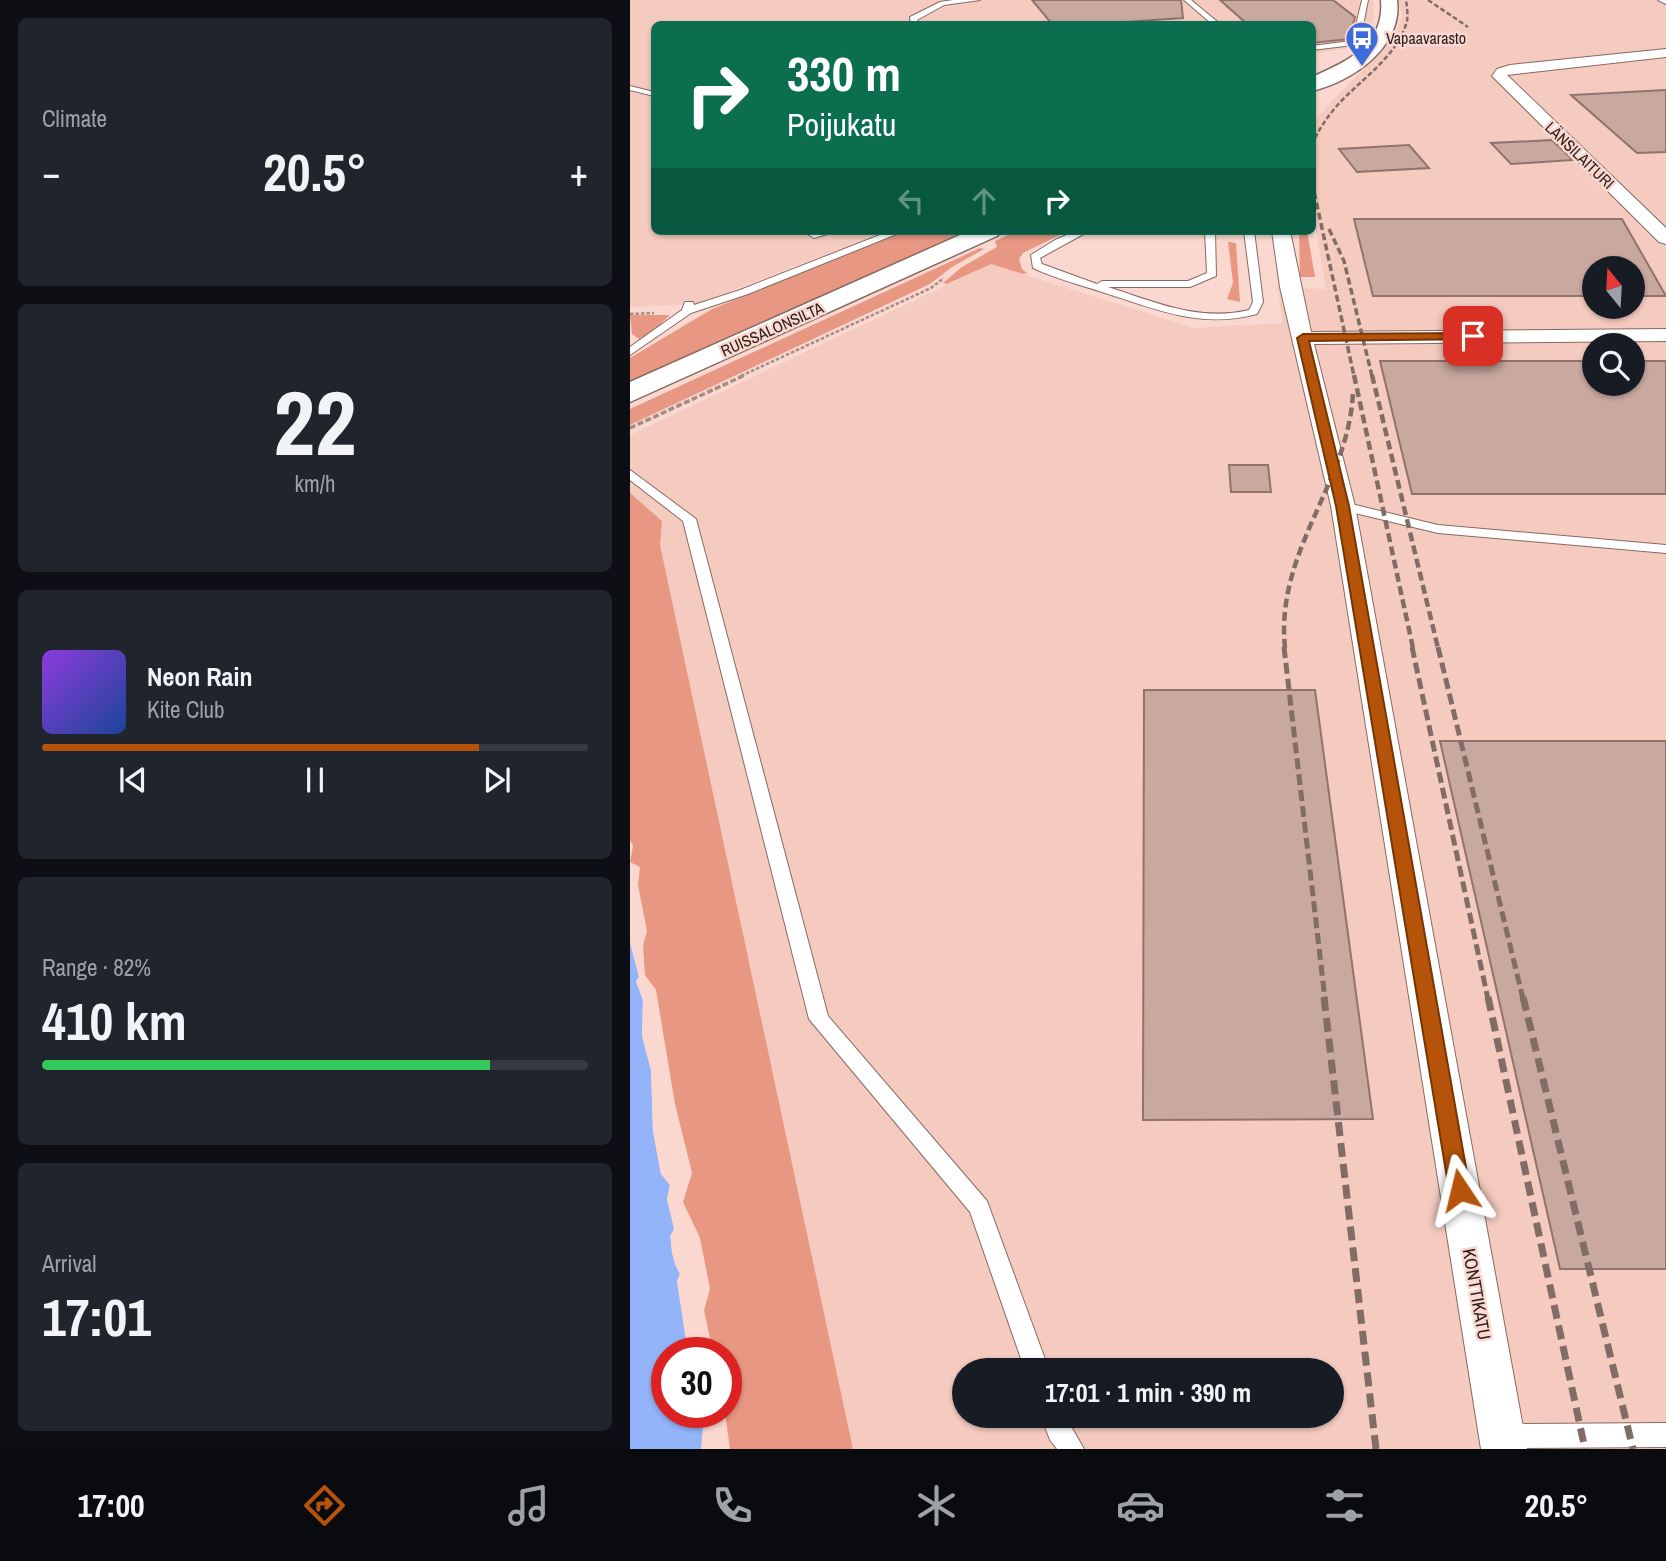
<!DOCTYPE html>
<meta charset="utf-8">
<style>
body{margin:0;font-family:"Archivo Narrow",sans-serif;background:#20242c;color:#f1f3f6;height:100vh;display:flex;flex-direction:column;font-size:26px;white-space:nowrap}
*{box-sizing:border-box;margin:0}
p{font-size:23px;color:#9ea1a6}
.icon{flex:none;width:38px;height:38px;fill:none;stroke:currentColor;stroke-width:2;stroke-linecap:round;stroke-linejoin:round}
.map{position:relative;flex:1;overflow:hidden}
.sheet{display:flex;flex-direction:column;gap:18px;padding:18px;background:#0d0f14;width:630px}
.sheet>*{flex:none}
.guide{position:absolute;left:21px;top:21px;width:665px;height:214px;border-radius:10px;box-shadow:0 2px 5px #0004;background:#0b6e4f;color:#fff;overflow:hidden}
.needle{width:46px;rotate:342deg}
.buttons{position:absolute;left:952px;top:256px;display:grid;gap:14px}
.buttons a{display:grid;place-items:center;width:63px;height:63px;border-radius:50%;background:#171b24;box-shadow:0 2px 5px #0004;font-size:35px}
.speed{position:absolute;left:21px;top:1337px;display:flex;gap:14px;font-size:35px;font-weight:700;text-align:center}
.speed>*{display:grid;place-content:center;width:91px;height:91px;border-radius:50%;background:#171b24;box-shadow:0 2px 5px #0004;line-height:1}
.speed .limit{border:10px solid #d22;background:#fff;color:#111}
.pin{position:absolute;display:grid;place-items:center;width:60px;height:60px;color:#fff;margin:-30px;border-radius:14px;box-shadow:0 4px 10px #0006}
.me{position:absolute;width:77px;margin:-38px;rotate:350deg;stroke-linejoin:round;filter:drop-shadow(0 0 5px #0008)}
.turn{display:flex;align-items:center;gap:24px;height:147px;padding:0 21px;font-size:32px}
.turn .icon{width:91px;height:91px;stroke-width:2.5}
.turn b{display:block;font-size:49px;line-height:60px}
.lanes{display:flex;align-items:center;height:66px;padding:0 21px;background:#0003;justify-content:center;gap:35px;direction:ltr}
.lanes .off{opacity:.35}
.big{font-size:52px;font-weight:700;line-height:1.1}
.sheet .widget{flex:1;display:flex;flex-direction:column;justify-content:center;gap:10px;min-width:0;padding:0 24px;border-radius:10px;background:#20242c}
.sheet .dial{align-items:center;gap:0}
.dial b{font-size:91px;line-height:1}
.song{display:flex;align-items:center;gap:21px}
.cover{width:84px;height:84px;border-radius:10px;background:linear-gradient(135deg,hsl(270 70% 55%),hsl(220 70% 35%))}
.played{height:7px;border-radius:4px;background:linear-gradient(90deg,#b45309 80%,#363941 80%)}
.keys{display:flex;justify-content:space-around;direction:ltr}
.heat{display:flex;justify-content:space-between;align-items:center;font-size:38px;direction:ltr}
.charge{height:10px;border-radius:5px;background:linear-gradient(90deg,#34c759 82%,#363941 0)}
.trip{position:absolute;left:322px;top:1358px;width:392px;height:70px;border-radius:35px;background:#171b24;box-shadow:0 2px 5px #0004;font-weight:700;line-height:70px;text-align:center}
.menu{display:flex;height:112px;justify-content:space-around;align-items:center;background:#090b0e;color:#9ea1a6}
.menu .icon{width:49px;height:49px}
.menu .selected{color:#b45309}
.menu b{font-size:32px;color:#f1f3f6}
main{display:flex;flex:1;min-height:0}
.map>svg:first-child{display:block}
.built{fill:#f5cbc0;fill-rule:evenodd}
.green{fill:#e89782}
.water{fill:#93b4f8}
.pier{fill:#fad8cf}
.building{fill:#c8a89f;stroke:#91736b;stroke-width:2}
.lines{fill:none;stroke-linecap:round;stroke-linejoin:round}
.lane-casing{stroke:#876961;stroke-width:2}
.street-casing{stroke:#876961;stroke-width:2}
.secondary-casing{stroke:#876961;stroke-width:3}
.path-far1{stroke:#a68c86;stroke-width:2.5;stroke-dasharray:3.5 2;stroke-linecap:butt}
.path{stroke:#a68c86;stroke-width:3.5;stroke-dasharray:6 2.5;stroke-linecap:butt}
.lane{fill:#fff;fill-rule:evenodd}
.street{fill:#fff;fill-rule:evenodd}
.secondary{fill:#fff;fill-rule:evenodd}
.rail-far4{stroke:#816c66;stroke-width:2.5;stroke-dasharray:5 2.5;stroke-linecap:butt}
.rail-far3{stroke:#816c66;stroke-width:3.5;stroke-dasharray:7 3.5;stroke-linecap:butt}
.rail-far2{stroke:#816c66;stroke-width:4.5;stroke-dasharray:9 4.5;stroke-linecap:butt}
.rail-far1{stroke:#816c66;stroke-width:5;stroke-dasharray:11 5;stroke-linecap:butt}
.rail{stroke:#816c66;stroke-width:7;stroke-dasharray:14 7;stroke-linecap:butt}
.route{fill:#b45309;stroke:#753606;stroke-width:2}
.labels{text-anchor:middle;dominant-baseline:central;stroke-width:5;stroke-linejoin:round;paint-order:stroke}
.far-poi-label{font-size:16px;fill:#2d201d;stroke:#fad8cf;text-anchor:start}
.far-street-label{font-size:16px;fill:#2d201d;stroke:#fad8cf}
.street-label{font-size:18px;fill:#2d201d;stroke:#fad8cf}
</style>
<main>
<section class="sheet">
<div class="widget"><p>Climate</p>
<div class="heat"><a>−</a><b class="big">20.5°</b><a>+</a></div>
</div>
<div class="widget dial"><b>22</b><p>km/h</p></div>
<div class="widget">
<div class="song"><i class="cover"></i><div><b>Neon Rain</b><p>Kite Club</p></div></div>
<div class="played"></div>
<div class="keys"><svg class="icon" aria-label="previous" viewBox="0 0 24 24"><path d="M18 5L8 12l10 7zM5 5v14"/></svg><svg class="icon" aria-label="pause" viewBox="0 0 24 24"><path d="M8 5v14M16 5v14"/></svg><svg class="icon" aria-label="next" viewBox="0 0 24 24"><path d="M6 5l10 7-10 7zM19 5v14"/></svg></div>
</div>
<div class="widget"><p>Range · 82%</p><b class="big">410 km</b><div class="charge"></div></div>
<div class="widget"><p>Arrival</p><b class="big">17:01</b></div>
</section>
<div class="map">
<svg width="1036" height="1449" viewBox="0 0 1036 1449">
<rect width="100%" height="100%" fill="#fad8cf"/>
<path class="built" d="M0,0H743L744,17L734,38L725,47L683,54L682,24H24V231H256L67,304L0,307Z
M768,0H1036V1449H223L30,545L32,521L0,493V435L361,264L564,328L653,323L647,287L696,289L683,214V124L696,107L762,41L772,17ZM964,268H1003V306H964ZM964,345H1003V383H964ZM334,1370H702V1416H334Z"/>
<path class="green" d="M275,231H347L0,385V358L82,309Z
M387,231H438L393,253L389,259L392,269L397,273L393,274L361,264L317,284L313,283L332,267L367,247L365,241Z
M669,231H677L685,277H670Z
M598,242L606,243L610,302L597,299L603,283Z
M350,248L354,249L322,267L300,284L0,425V409Z
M0,315H40L21,333L9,339L2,334Z
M0,493L32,521L30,545L223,1449H100L95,1412L96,1353H83L74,1310L80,1289L70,1238L53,1202L62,1173L45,1104L26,990L15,975L13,945L17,931L8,885L10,867L0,862L3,846L0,840Z"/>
<path class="water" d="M0,943L9,977L6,981L13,1000L12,1036L21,1070L23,1131L31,1174L40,1185L37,1199L45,1229C37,1242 43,1262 50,1274L47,1281L58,1353H37V1412H69L73,1426L71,1449H0Z"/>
<path class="pier" d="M0,940L3,942L12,976L10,981L16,1000V1036L25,1070L27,1131L34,1172L44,1185L41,1199L48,1229L44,1237L48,1263L54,1273L50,1281L61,1353H58L47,1281L50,1274L45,1264L40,1236L44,1229L37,1199L40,1185L31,1174L23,1131L21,1070L12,1036L13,1000L6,981L9,977Z"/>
<path class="building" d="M402,0H551L553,18L465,24H422Z
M590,0H703L725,17L719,39L682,43V24H617Z
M1036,90V152L1007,153L941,95Z
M922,140L943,160L881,164L861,143Z
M779,145L799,168L727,172L709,149Z
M724,219H992L1036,296H1003V268H964V296H743Z
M750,361H964V383H1003V361H1036V494H782Z
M599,465H638L641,492H601Z
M514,690H685L743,1119L513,1120Z
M810,741H1036V1269H930Z"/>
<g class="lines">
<defs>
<path id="lane" d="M323,0H350L314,5L287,20L288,24H281L280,17L310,2Z
M554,0H561L590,24H582Z
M732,0H738L730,41L723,45L682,50V46L721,41L723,38Z
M1028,0H1036V4Z
M0,86L24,92V96L0,90Z
M189,231H207L184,238L179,235Z
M260,231H274L118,294L61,313L0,355V347L52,310L55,302H63L64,305L110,290Z
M446,231H459L410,258L412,264L467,284L472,281H558L577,273L575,231H585L586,276L560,287H478C525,302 569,322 619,310L623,302L614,231H624L633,302L627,314C570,329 529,310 475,293C451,285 427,279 403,268L401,255L425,240Z
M0,470L66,519L198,1016L357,1201L419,1370H395L340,1212L179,1019L53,521L0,480Z
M713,502L808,525L1036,545V553L808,533L708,509V503Z
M411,1416H435L454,1449H427L420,1440Z
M1036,1423V1447L874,1448L865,1444L862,1436L865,1428L874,1424Z"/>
<path id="street" d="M1036,49V57L877,75L1036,228V244L1029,242L862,76L867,69L880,65Z
M642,231H660L681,332L1036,329V341L684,344L725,506L897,1449H851L701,506L650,287Z"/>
<path id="secondary" d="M751,0H767C773,46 724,81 682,91V77C718,61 755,44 751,0Z
M339,231H371L367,236L0,402V382Z"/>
</defs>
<use href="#lane" class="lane-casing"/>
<use href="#street" class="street-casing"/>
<use href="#secondary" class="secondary-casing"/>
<path class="path-far1" d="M0,314L24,313
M111,376L301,288L314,278"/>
<path class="path" d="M0,428L115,375"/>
<use href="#lane" class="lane"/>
<use href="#street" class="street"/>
<use href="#secondary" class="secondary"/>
<path class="rail-far4" d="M798,0L838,27
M682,145C688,131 695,120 705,108C728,81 767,58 777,21C778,15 777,7 776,0"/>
<path class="rail-far3" d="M682,182L724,376
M699,229L714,261L742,376"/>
<path class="rail-far2" d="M724,375L783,648
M742,375L808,648
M655,648C645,550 719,484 723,392"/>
<path class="rail-far1" d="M654,647L695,999
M782,647L858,999
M808,647L893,999"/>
<path class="rail" d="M694,997L746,1449
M858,997L955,1449
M893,997L1003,1449"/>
</g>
<path class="route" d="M843,333L847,334V339L679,341L719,506L840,1190L837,1196L830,1199L822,1196L819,1190L706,506L667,338L673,334Z"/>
<defs>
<symbol id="bus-pin" viewBox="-11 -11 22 30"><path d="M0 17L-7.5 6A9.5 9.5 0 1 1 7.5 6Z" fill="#3e6bdc" stroke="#fad8cf"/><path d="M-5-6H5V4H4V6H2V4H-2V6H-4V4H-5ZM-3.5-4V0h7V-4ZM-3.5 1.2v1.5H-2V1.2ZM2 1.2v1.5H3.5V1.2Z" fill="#fff"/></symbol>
</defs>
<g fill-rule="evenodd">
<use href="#bus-pin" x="713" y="19" width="38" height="52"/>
</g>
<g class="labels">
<g class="far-poi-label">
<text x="756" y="38">Vapaavarasto</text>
</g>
<g class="far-street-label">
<text transform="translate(950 155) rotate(44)">LÄNSILAITURI</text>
<text transform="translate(142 329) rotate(-24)">RUISSALONSILTA</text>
</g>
<g class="street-label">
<text transform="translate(847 1294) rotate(80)">KONTTIKATU</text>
</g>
</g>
</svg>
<div class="buttons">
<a><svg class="needle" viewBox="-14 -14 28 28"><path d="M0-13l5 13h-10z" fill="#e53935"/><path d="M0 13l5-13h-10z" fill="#9ea1a6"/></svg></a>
<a><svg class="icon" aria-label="search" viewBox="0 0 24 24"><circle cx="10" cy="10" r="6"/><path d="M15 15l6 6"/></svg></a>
</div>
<div class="speed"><div class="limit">30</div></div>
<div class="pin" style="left:843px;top:336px;background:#d93025"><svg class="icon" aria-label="arrive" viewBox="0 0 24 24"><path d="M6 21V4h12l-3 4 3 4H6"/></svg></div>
<svg class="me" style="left:830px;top:1190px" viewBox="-20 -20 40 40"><path d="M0-17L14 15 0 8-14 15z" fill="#b45309" stroke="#fff" stroke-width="4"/></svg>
<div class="trip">17:01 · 1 min · 390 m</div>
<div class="guide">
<div class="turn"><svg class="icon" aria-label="right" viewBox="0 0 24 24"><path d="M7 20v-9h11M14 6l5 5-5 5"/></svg><div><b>330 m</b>Poijukatu</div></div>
<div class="lanes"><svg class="icon off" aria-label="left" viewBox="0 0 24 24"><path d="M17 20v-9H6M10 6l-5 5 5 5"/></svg><svg class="icon off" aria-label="ahead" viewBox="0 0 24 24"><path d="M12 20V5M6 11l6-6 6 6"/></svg><svg class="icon" aria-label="right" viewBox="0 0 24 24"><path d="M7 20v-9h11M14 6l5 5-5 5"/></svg></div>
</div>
</div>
</main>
<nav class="menu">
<b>17:00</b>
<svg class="icon selected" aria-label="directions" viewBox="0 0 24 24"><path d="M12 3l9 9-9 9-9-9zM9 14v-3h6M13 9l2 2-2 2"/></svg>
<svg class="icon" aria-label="music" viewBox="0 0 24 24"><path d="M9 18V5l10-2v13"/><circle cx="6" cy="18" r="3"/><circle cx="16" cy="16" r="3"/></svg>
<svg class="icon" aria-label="phone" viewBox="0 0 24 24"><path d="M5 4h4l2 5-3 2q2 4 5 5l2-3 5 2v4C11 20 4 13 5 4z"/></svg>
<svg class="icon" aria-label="climate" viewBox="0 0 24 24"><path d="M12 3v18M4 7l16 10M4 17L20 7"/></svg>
<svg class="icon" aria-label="car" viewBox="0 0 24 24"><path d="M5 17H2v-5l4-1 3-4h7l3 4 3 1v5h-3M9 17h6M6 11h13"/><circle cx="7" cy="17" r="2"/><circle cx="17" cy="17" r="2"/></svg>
<svg class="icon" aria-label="filters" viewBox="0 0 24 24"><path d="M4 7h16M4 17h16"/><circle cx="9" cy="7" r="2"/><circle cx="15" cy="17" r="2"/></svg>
<b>20.5°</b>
</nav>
